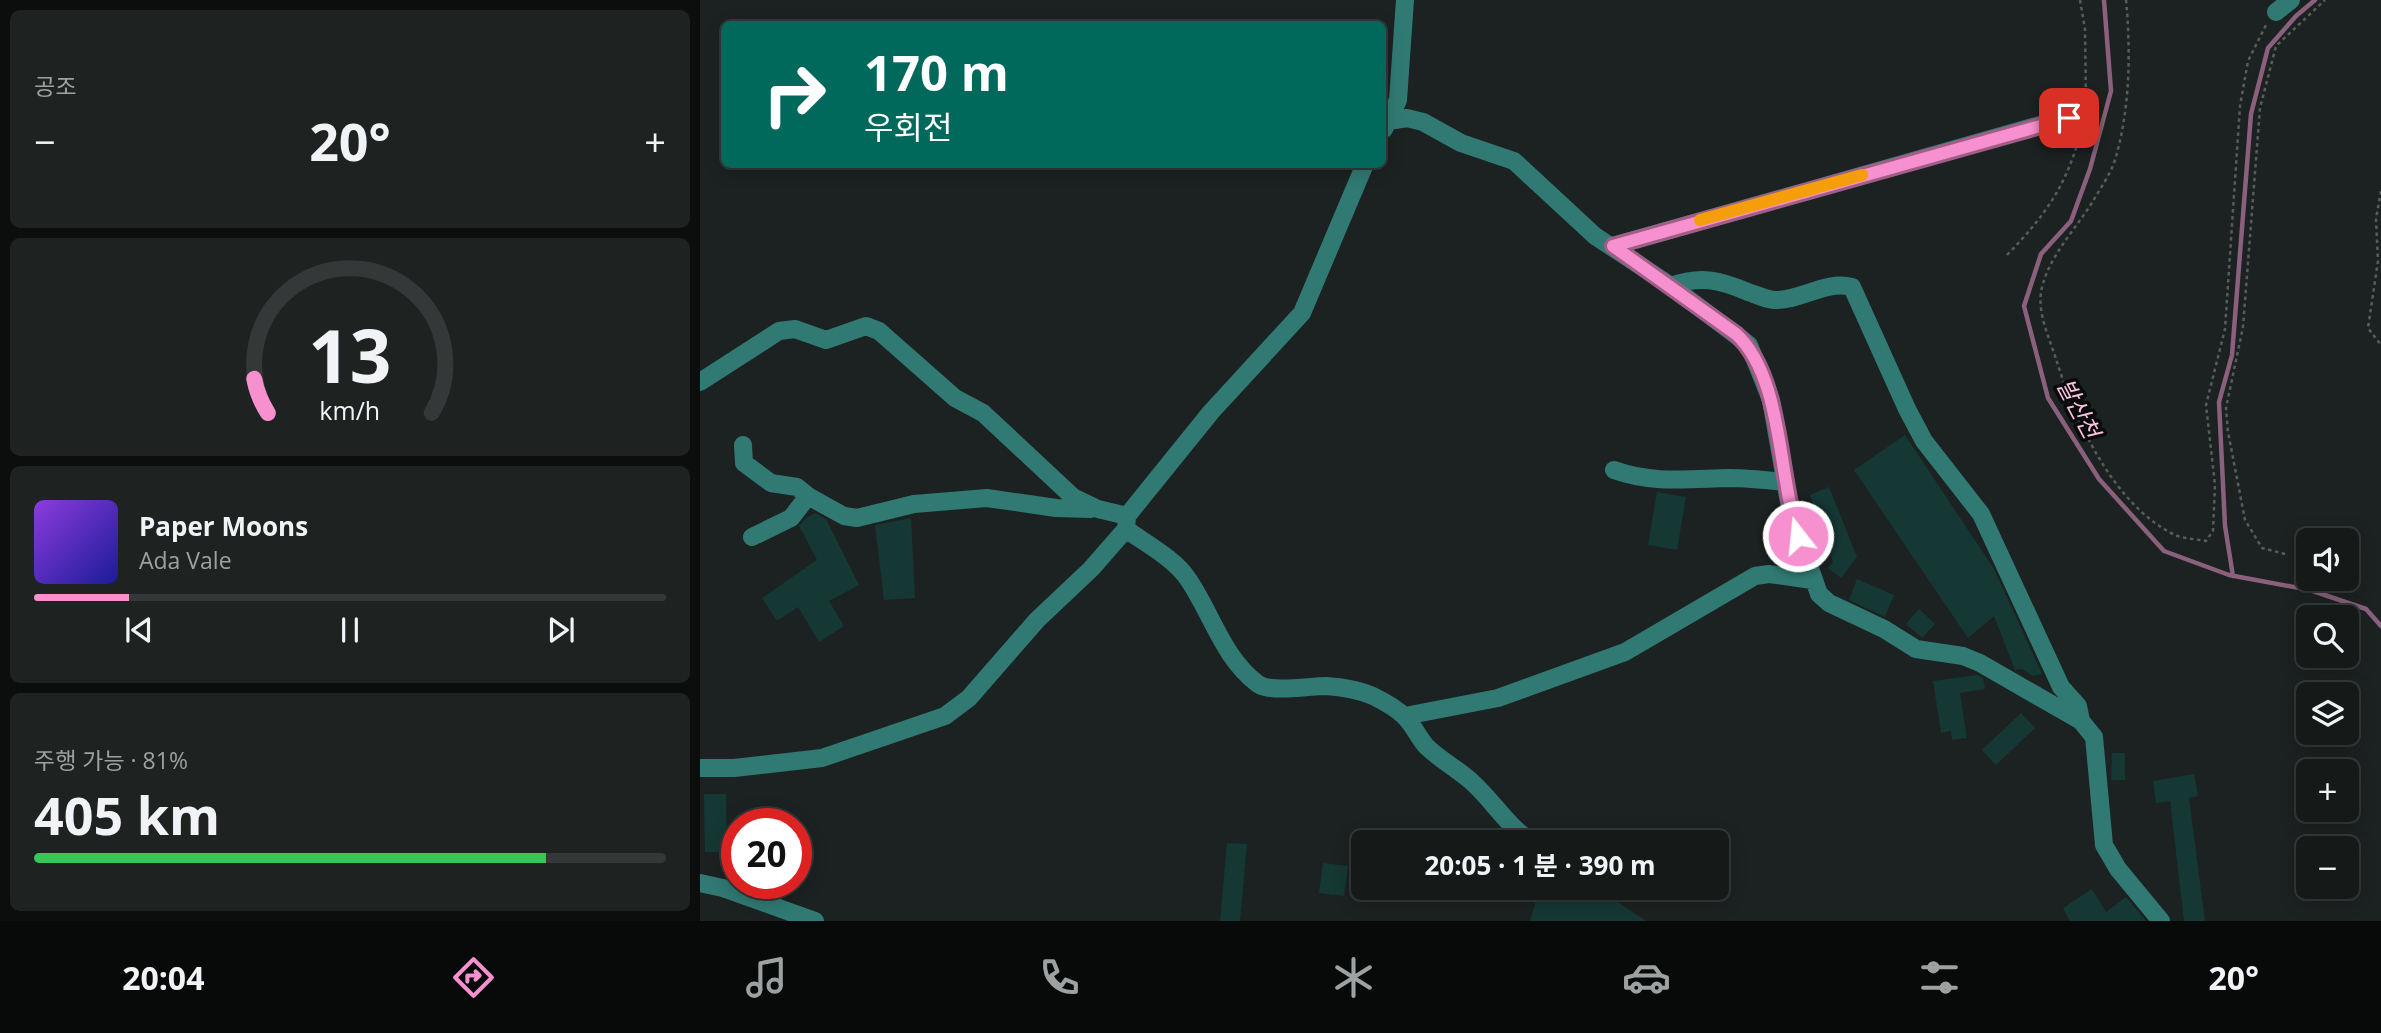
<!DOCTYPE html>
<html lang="ko">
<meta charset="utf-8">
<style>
body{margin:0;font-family:"Open Sans","Noto Sans KR",sans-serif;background:#1e2322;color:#f1f3f6;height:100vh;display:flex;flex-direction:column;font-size:26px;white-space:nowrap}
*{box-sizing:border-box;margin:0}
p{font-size:23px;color:#9da1a2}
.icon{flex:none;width:38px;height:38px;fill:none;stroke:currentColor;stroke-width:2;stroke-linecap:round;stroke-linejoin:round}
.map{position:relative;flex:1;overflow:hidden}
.sheet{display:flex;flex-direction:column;gap:10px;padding:10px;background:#0c0e0e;width:700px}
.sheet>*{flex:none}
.top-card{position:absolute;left:21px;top:21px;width:665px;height:147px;border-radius:10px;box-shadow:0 4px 18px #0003,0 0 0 2px #343838;background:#00695c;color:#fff;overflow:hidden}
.tools{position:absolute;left:1596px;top:528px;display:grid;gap:14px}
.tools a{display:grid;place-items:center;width:63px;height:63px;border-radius:10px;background:#151a19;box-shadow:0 4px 18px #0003,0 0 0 2px #343838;font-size:35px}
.speed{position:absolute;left:21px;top:808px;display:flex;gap:14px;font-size:35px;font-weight:700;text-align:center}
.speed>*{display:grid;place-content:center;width:91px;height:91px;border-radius:50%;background:#151a19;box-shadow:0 4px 18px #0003,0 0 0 2px #343838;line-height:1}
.speed .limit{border:10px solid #d22;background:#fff;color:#111}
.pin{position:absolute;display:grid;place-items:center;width:60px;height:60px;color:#fff;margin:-30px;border-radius:14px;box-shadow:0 4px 10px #0006}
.me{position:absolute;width:77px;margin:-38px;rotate:344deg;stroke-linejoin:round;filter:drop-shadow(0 0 5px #0008)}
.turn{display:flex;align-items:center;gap:24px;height:147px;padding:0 28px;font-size:32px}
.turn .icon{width:91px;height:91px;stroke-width:2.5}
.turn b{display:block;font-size:49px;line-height:60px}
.big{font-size:52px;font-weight:700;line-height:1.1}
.sheet .tile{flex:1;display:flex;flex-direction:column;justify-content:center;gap:10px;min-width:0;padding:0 24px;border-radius:10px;background:#1e2322}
.sheet .dial{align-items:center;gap:0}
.dial svg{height:182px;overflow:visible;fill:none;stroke:#343838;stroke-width:7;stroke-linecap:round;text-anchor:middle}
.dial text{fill:#f1f3f6;stroke:none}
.song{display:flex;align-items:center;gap:21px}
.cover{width:84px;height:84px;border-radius:10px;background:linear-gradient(135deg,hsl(270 70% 55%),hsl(240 70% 35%))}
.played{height:7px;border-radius:4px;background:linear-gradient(90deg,#f690cf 15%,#343838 15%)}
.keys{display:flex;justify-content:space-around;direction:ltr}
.heat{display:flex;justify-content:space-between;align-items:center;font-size:38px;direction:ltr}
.charge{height:10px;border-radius:5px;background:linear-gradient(90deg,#34c759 81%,#343838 0)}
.trip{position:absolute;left:651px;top:830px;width:378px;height:70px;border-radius:10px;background:#151a19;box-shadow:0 4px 18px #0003,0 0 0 2px #343838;font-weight:700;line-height:70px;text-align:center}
.tabs{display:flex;height:112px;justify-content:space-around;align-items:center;background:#080a0a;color:#9da1a2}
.tabs .icon{width:49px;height:49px}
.tabs .active{color:#f690cf}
.tabs b{font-size:32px;color:#f1f3f6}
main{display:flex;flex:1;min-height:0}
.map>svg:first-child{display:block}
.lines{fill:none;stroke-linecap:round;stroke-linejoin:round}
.stream{stroke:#8a607c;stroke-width:4.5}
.building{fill:#153835}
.path{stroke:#575d5c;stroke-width:2.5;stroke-dasharray:3.5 3.5;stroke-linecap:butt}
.minor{stroke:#307a73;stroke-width:18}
.route-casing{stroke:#a05e87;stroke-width:18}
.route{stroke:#f690cf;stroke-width:12}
.slow{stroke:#f59e0b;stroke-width:12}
.labels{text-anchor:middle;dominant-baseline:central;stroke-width:7;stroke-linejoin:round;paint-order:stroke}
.water-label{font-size:23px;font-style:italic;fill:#fcc1e3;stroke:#080b0a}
</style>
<main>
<section class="sheet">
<div class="tile"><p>공조</p>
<div class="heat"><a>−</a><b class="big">20°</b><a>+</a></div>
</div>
<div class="tile dial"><svg viewBox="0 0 100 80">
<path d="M14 69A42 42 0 1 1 86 69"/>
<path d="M14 69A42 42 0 0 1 8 54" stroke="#f690cf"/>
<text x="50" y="56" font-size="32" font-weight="700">13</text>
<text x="50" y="72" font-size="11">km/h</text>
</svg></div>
<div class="tile">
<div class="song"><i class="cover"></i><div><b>Paper Moons</b><p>Ada Vale</p></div></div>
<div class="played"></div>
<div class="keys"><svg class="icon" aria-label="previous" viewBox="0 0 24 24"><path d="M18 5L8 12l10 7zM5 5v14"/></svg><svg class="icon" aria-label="pause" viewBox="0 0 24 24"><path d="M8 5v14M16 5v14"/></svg><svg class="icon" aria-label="next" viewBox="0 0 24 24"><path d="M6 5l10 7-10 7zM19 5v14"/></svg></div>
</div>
<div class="tile"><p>주행 가능 · 81%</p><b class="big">405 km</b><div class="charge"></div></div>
</section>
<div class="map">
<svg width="1681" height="921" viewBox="0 0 1681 921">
<rect width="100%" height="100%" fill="#1c2221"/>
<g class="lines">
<path class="stream" d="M1404,0L1411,91L1390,169L1371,221L1341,254L1324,306L1348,398L1399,479L1464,551L1529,575L1610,590L1666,609L1681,626
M1533,576L1525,526L1519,402L1532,355L1551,114L1568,48L1596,16L1615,0"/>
</g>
<path class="building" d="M1205,435L1294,569L1342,674L1333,676L1322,669L1315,670L1294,616L1268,638L1154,470Z
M1129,487L1157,557L1141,578L1128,568L1133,562L1110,495Z
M957,492L986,497L977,550L948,545Z
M115,513L126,519L159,585L129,601L144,626L119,642L98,607L77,621L62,598L117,560L99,526L106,518Z
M211,518L215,598L184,600L175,525Z
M1157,579L1194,595L1185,617L1149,600Z
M1219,609L1235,624L1222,638L1206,624Z
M1277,675L1283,678L1285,689L1260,693L1267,738L1252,740L1251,731L1241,733L1233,681Z
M1321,713L1335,728L1296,765L1282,750Z
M1412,753H1425V780H1411Z
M1494,774L1498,796L1489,798L1505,921H1484L1470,801L1456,803L1453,781Z
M4,794H26L27,852H5Z
M527,843L547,844L540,921H520Z
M623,863L648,866L644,896L619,893Z
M840,887H891L903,892L946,921H830Z
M1392,889L1406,912L1426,897L1446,921H1370L1363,908Z"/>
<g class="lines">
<path class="path" d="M1380,0L1385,29L1386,101
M1426,0C1431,52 1430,113 1414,163C1409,176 1400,189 1393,201C1376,229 1347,258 1341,292C1338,315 1349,337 1356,359C1375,420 1413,505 1475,535C1484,539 1496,539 1506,541L1513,531L1515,485L1506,405L1525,329L1540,106L1548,61L1566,25
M1681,191L1676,219L1678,261L1668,328L1681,345
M1307,255C1345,216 1367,185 1381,131
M1585,554L1562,548L1545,520L1528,432L1526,408L1543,327L1560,108L1576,46L1625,0"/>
<path class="minor" d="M1576,12L1591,0
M682,122L707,118L723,122L761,143L814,161L895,236L971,286L1049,345L1071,400L1091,514L1119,594L1129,603L1184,629L1216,649L1263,656L1280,663L1381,721L1394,737L1404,845L1418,869L1461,921
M684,129L698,100L705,0
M913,246L1354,121L1384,115
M971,286C1000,275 1020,280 1048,292C1057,295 1065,299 1074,300C1101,301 1125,280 1152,287L1207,409L1224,441L1281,514L1361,687L1378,706L1381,721
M0,382L79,331L95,329L126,340L166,326L179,331L255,398L283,413L373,497L398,509L427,516
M43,445L44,463L71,483L97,487L108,496L144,516L157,518L214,504L287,498L356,508L391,509
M914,470C953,484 988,479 1029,478C1047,478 1066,480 1084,482
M426,529C446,544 474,558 488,579C512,614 523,658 558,684C571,693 609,686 626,686C642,687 659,690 673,696C683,701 696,708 704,716C713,724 718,737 726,746C740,760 758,769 772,782C793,801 808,827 832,842
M52,537L91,518L108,496
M705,716L798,698L925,652L1055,576L1069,574L1112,580
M0,768H34L122,758L245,716L269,698L337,620L391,569L426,529L427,516L511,412L602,313L665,164
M0,883L23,888L115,921"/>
</g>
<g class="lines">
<defs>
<path id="route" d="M1098,536C1078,476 1083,377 1036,334L913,246L1369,118"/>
</defs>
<use href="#route" class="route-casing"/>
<use href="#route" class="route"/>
<path class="slow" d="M1000,220L1162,175"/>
</g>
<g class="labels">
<g class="water-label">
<text transform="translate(1379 408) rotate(62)">발산천</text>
</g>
</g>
</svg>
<div class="tools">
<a><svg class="icon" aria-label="sound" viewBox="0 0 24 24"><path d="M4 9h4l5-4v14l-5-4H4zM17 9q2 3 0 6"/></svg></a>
<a><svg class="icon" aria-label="search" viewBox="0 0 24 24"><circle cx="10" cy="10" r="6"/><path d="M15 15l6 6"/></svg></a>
<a><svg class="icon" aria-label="layers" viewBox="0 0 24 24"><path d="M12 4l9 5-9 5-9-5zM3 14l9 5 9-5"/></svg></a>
<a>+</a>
<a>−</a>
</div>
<div class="speed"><div class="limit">20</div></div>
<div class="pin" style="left:1369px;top:118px;background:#d93025"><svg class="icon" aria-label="arrive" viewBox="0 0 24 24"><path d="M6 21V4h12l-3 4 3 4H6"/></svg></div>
<svg class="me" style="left:1098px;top:536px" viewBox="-20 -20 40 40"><circle r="17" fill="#f690cf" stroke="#fff" stroke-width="3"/><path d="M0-11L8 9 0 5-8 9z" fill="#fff"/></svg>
<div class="trip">20:05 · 1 분 · 390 m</div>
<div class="top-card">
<div class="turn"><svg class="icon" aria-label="right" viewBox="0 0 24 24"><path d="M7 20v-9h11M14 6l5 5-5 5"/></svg><div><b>170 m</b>우회전</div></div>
</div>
</div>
</main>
<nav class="tabs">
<b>20:04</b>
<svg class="icon active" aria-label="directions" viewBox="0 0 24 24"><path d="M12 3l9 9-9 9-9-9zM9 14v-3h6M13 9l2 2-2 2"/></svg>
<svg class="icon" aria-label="music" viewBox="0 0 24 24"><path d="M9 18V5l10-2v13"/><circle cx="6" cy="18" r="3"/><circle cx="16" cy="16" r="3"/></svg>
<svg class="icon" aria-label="phone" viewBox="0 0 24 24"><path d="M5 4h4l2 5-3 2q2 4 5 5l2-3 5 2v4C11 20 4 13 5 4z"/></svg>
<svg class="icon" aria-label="climate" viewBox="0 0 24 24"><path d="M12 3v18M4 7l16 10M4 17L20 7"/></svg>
<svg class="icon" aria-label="car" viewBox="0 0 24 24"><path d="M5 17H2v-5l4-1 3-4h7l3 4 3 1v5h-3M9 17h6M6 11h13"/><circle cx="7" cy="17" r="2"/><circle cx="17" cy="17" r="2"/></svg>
<svg class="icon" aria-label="filters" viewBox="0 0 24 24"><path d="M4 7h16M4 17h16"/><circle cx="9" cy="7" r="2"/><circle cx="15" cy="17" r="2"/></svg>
<b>20°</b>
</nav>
